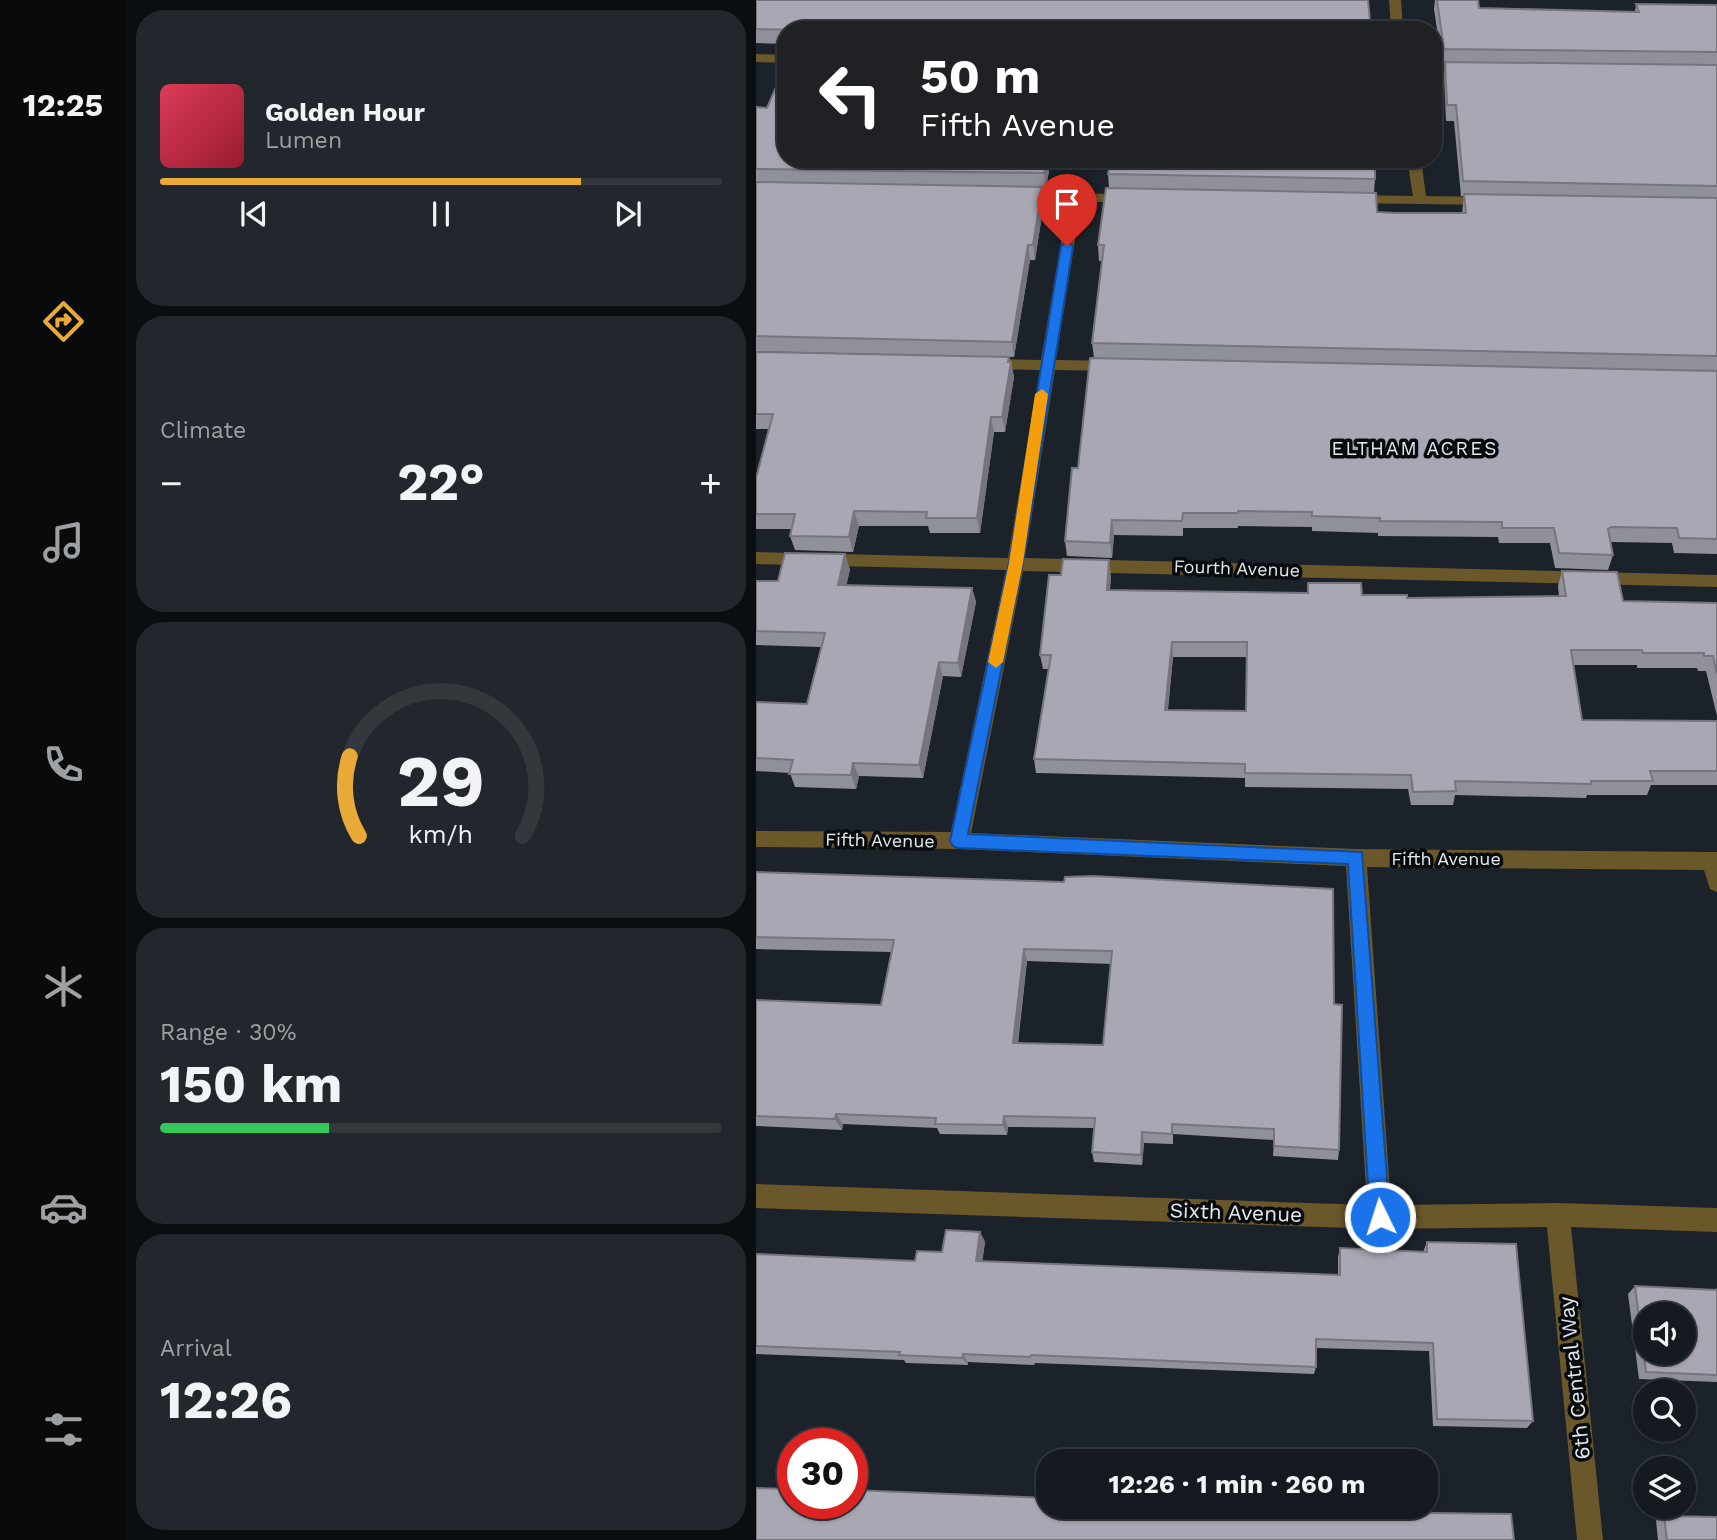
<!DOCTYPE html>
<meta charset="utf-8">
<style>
body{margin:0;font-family:"Work Sans",sans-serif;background:#21272c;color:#f1f3f6;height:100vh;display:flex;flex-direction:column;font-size:26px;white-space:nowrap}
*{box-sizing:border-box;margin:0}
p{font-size:23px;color:#9da1a4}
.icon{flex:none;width:38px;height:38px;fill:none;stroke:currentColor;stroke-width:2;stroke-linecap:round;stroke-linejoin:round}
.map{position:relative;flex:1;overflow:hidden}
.drawer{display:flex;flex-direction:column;gap:10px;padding:10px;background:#0b0e11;width:630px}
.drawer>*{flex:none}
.top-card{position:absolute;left:21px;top:21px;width:665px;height:147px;border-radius:28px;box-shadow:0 2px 5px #0004,0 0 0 2px #33383d;background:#202124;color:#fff;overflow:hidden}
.tools{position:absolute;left:877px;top:1302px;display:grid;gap:14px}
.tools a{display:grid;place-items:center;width:63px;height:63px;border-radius:50%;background:#141a1f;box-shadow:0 2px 5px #0004,0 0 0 2px #33383d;font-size:35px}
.speed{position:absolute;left:21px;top:1428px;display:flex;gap:14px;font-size:35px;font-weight:700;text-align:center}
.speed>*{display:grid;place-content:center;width:91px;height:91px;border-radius:50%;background:#141a1f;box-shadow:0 2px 5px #0004,0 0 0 2px #33383d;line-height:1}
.speed .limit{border:10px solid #d22;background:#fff;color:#111}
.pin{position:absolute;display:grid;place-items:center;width:60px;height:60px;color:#fff;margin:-72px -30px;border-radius:50% 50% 50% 0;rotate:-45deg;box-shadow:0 0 7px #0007}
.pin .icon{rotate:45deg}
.me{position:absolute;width:77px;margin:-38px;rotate:356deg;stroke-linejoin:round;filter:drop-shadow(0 0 5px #0008)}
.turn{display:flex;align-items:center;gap:24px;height:147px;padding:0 28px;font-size:32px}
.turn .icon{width:91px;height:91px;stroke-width:2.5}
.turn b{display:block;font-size:49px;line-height:60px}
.big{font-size:52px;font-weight:700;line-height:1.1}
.drawer .widget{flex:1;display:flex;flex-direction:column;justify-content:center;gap:10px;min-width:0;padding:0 24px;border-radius:28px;background:#21272c}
.drawer .dial{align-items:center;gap:0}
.dial svg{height:182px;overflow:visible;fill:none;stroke:#33383d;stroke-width:7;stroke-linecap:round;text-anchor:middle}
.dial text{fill:#f1f3f6;stroke:none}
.song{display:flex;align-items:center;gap:21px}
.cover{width:84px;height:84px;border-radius:10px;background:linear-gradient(135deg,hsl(350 70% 55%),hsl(350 70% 35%))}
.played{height:7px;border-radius:4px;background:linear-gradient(90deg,#e9aa38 75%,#33383d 75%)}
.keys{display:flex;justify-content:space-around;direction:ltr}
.heat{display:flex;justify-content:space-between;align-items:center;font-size:38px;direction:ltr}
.charge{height:10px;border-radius:5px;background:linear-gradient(90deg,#34c759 30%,#33383d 0)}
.trip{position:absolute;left:280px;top:1449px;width:402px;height:70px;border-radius:28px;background:#141a1f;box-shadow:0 2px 5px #0004,0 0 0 2px #33383d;font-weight:700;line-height:70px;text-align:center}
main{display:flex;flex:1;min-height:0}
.menu{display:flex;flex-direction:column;width:126px;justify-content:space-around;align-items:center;background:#080a0c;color:#9da1a4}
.menu .icon{width:49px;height:49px}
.menu .selected{color:#e9aa38}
.menu b{font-size:32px;color:#f1f3f6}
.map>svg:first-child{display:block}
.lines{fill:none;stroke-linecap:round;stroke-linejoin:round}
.minor{fill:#6b582a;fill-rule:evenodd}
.wall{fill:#90909a;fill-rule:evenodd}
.shaded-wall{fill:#76757d}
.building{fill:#a8a7b3;stroke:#76757d;stroke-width:2;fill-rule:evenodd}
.route{fill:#1a73e8;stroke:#114b97;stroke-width:2}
.slow{fill:#f59e0b}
.labels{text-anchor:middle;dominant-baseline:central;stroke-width:7;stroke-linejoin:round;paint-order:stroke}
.street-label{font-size:18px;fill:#e3e9ed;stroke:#080b0e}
.neighbourhood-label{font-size:19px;letter-spacing:2px;fill:#e3e9ed;stroke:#080b0e}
.near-street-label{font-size:21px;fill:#e3e9ed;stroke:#080b0e}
</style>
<main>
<nav class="menu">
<b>12:25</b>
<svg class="icon selected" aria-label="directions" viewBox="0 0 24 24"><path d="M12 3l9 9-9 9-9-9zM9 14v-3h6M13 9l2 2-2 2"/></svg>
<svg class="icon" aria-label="music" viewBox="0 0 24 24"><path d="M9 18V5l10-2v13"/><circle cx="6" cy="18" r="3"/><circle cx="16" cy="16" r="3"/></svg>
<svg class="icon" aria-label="phone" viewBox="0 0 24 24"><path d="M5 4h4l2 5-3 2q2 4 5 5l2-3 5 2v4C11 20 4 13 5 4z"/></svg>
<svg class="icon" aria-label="climate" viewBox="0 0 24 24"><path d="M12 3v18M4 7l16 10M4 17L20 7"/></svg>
<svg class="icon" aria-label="car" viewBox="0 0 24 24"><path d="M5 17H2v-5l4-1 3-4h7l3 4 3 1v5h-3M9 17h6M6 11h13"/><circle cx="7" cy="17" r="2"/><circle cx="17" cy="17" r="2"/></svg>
<svg class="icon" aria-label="filters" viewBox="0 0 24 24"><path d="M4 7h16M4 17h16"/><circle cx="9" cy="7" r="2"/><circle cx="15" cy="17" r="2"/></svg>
</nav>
<section class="drawer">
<div class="widget">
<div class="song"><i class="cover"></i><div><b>Golden Hour</b><p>Lumen</p></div></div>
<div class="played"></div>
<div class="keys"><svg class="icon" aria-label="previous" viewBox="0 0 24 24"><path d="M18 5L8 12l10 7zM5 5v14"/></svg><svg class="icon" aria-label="pause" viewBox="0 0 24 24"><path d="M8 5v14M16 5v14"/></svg><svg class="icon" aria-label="next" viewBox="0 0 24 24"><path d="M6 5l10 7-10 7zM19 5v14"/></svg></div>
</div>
<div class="widget"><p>Climate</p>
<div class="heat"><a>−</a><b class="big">22°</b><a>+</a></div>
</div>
<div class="widget dial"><svg viewBox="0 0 100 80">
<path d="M14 69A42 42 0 1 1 86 69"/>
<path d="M14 69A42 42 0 0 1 10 34" stroke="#e9aa38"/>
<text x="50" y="56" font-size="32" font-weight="700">29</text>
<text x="50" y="72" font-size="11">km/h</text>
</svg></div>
<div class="widget"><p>Range · 30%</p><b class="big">150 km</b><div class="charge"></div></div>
<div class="widget"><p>Arrival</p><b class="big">12:26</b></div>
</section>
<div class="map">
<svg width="961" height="1540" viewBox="0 0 961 1540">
<rect width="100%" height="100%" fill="#1b2229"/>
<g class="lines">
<path class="minor" d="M633,0H645L647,30H635Z
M0,54L30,55V63L0,62Z
M677,67H715L721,71L715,75H677Z
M651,159H665L670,196L734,197L741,201L734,205L596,203L589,199L596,195L657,196Z
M263,193L373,194L380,198L373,202H325L300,360L359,361L367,366L359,371L299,370L269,558L961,575V587L267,571L215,833L600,849L961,852V892L954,889L948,870L611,867L635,1205L802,1203L961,1208V1232L815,1227L847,1540H821L791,1227L624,1229L0,1208V1184L611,1205L590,866L203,849L0,847V831L195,832L250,570L0,564V552L252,558L284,370L232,369L224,364L232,359L285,360L312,202L258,200L256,197Z"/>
</g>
<path class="wall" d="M0,0L30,30V44L0,43Z
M679,0H722L723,8L879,12L880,4L961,5V554L918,553L916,543L855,542L857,555L852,570L799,568L794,543H743L742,537L622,536V533L556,531V527L482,526V528H427V536L358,535L356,558L311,556L309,541L322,468L338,358L336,343L346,261H343L342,245L353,188L352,174L619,179L618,193L621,212L639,213H706L708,196H705L698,121H690L688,78L689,65L686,64L678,9Z
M0,107L295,159L290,188H286L288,202L279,260H274L258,357L0,351Z
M0,352L253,357L254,362H255L258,377L249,432H238L224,533H174L172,526H103L97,552L39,550L34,536L35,529H0V478L13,429H0Z
M94,569L90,586L216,588L220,602L205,677L187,676L167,778L103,776L100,789L39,787L34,773L0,771V702L51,704L65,647L0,645V581H22Z
M806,571L867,601L961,603V716L950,671H942L941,668H881V665H818L826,720L961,721V785H895L891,795H831L830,798L699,795L697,805H655L652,789L489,787V778L280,773L278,759L293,669H287L284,655L355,576L354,590L551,593L552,583L606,595L651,598L803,596L802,586ZM417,657H491L490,711L412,710Z
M0,872L308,882L578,1004L583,1150L582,1160L517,1156L518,1140L417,1134V1144L388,1143L386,1165L338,1162L336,1152L338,1128L252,1127L251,1135L184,1134L181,1128L87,1124L86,1130L0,1126V1000L125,1005L135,952L0,949ZM271,961L355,964L347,1045L262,1044Z
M224,1232L229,1242L226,1262L582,1275V1257L584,1248L667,1252L671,1242L777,1421L771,1428L677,1426L673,1351L560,1348V1367L558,1374L279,1363L278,1365L212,1362V1365L150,1363L148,1360L0,1354V1254L159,1261L186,1252Z
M879,1286L959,1290L961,1288V1382L883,1379L872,1294Z
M908,1516L961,1540H902L900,1520Z"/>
<path class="shaded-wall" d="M291,159H295L290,188L288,173Z
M286,187L288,202L279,260L277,245Z
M272,245L274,260L258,357L256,342Z
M253,357L255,366V362L258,377L249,432L246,417Z
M235,417L238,432L224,533L221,518Z
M98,511L103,526L97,552L93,537Z
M356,520L358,535L356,558L354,543Z
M89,554L94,569L87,600L82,585Z
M353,560L355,576L352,605L351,590Z
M216,588L220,602L205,677L202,663Z
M416,642L417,657L410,725L409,710Z
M183,662L187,676L167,778L163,765Z
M97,763L103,776L100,789L95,775Z
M268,949L271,961L260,1055L257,1043Z
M80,1114L87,1124L86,1130L79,1119Z
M248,1116L252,1127L251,1135L247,1125Z
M386,1132L388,1143L386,1165L385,1155Z
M224,1232L229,1242L225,1271L220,1261Z
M207,1354L212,1362V1365L206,1358Z"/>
<path class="building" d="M0,0H612L615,30H44L0,29Z
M681,0H722L723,8L883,12L880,4L961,5V52L688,49Z
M689,62L961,65V186L707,181L700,105H691Z
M30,64V159H291L288,173L0,169V107L11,108Z
M354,159H619V179L352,174Z
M0,182L286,187L277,245H272L256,342L0,336Z
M350,188L620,193L621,212L639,213H710L708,194L961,198V356L336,343L348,245H342Z
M0,352L253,357L252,362H255L246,417H235L221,518H170L171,512L98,511L93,537L34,536L39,514H0V478L17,414H0Z
M334,358L961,371V539L923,538L921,528L855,527L852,529L857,555L803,553L798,528H746V522L624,521V518L556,516V512L482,511V513H427L426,521L356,520L354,543L309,541L316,468H322Z
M29,553L89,554L82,585L216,588L202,663L183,662L163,765L97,763L95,775L33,774L37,760L0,758V702L51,704L69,633L0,631V581H22Z
M307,559L353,560L351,590L552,593V583H605L606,595H651V598L810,596L806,571L861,572L867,601L961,603V674L957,656H948V653H887L886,650H815L826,720L961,721V771H894L897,781H835V784L699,781L700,791L657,792L655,775L489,773V764L278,759L295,655H284L293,575H305ZM416,642H491L490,711L409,710Z
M0,872L308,882L309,877L338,876L577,889L578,1004L586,1005L583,1150L518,1146V1129L416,1124V1134L386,1132L385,1155L336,1152L339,1118L248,1116L247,1125L179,1124L180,1118L80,1114L79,1119L0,1116V1000L125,1005L138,940L0,937ZM268,949L356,951L347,1045L257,1043Z
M190,1230L224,1232L220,1261L584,1275V1248L671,1252V1242L760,1244L777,1421L681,1419L677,1343L560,1339V1367L275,1355L274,1357L207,1354L206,1358L143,1355L144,1352L0,1346V1254L159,1261L161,1251L186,1252Z
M879,1286L961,1290V1375L890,1372ZM889,1314H928V1353H889Z
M0,1488L37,1489V1503H96V1490L292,1498V1507H443V1510L755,1514L758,1540H0Z
M908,1516L961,1517V1540H911Z"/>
<path class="route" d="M311,242L317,246L267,563L212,834L606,852L634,1217L631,1223L624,1226L617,1223L614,1217L592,864L202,848L197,846L194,841L253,563L305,246Z"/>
<path class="slow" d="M286,389L292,394L267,563L247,662L240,668L232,662L253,563L279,394Z"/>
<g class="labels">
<g class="street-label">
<text transform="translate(481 568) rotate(2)">Fourth Avenue</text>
<text transform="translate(124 840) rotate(1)">Fifth Avenue</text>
<text x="690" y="858">Fifth Avenue</text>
</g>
<g class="neighbourhood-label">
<text x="659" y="448">ELTHAM ACRES</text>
</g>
<g class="near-street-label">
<text transform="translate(480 1212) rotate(2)">Sixth Avenue</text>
<text transform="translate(818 1378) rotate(-96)">6th Central Way</text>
</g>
</g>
</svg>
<div class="tools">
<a><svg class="icon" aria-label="sound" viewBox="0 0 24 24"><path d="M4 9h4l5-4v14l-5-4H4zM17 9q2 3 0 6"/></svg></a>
<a><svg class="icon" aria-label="search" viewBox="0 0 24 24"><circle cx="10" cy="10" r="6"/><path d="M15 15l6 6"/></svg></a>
<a><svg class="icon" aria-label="layers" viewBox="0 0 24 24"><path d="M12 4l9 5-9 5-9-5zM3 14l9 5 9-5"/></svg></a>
</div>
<div class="speed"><div class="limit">30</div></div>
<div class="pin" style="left:311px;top:246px;background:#d93025"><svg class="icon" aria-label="arrive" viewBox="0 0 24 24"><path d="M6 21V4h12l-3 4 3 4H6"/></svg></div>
<svg class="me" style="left:624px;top:1217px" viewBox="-20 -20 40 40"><circle r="17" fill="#1a73e8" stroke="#fff" stroke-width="3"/><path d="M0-11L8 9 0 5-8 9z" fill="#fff"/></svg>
<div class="trip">12:26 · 1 min · 260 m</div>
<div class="top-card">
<div class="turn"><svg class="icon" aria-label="left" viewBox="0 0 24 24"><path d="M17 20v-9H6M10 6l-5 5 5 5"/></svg><div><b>50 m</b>Fifth Avenue</div></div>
</div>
</div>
</main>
